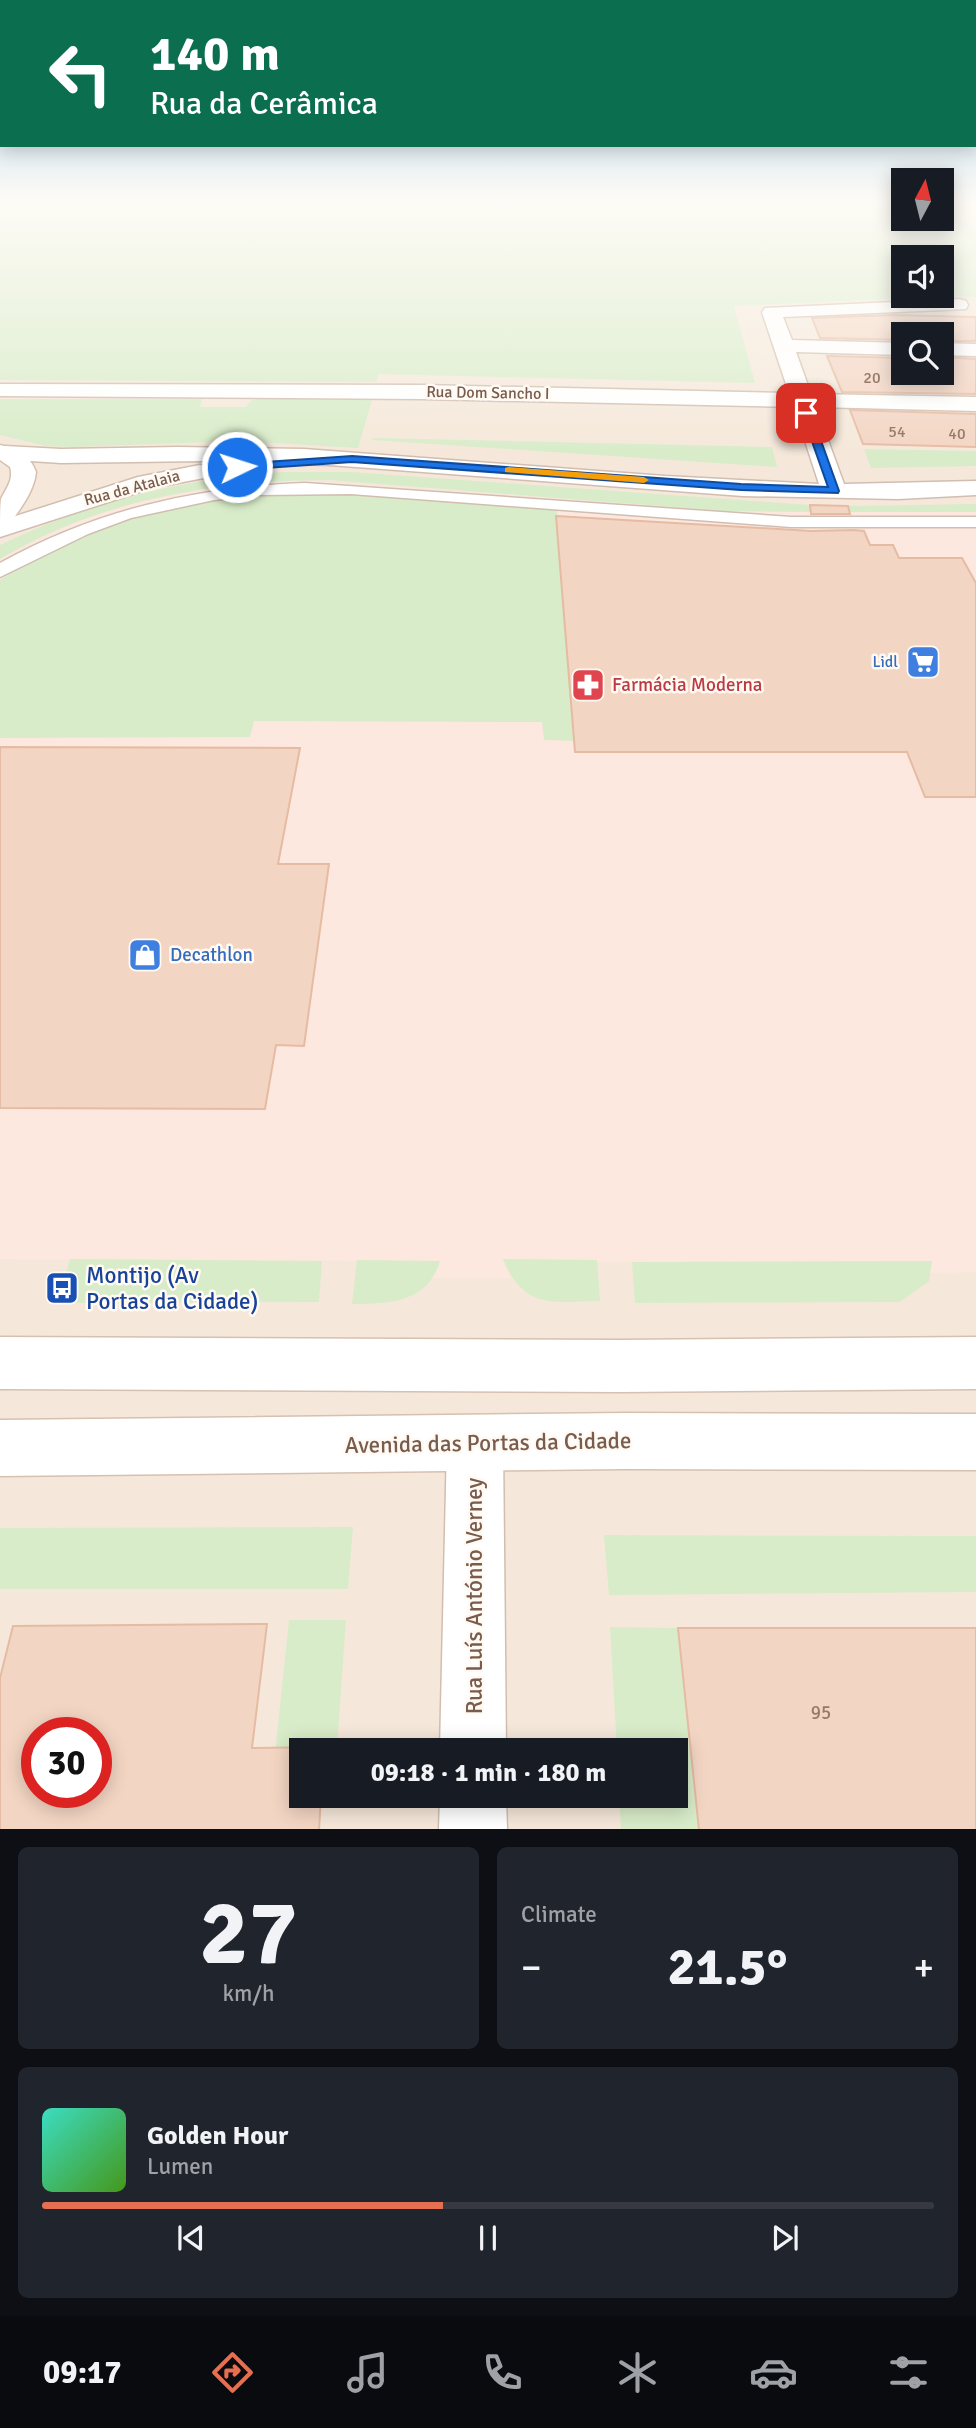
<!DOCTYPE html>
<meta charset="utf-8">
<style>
body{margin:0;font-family:Signika,sans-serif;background:#20242c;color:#f1f3f6;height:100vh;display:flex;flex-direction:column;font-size:26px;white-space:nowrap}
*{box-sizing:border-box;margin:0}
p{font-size:23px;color:#9ea1a6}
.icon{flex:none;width:38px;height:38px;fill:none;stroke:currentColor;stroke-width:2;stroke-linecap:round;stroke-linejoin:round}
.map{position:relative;height:1829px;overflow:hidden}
.side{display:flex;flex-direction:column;gap:18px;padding:18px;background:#0d0f14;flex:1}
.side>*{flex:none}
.banner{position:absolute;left:0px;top:0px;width:976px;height:147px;box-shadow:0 4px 18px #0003;background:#0b6e4f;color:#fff;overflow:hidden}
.needle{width:46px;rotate:7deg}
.buttons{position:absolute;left:891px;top:168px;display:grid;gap:14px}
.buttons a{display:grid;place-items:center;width:63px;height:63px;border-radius:0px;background:#171b24;box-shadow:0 4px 18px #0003;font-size:35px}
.speed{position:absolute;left:21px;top:1717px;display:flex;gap:14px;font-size:35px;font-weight:700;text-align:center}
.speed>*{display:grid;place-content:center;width:91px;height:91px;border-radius:50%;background:#171b24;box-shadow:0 4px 18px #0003;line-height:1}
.speed .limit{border:10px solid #d22;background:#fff;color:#111}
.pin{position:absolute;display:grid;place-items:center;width:60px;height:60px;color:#fff;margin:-30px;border-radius:14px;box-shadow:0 4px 10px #0006}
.me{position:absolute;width:77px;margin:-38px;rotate:86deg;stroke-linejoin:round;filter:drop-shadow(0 0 5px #0008)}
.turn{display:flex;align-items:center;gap:24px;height:147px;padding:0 35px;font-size:32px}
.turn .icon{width:91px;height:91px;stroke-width:2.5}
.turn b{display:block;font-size:49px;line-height:60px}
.big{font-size:52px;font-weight:700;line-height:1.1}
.side .card{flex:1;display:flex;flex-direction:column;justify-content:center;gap:10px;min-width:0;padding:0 24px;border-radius:10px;background:#20242c}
.side .dial{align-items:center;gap:0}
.dial b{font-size:91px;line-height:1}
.song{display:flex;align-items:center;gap:21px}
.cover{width:84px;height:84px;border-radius:10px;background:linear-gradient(135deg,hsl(170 70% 55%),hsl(100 70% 35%))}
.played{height:7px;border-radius:4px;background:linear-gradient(90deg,#e76f51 45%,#363941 45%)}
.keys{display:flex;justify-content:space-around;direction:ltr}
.heat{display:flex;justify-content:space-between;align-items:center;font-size:38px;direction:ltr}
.side .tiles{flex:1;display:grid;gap:18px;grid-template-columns:1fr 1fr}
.card:last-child{grid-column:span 2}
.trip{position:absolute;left:289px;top:1738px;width:399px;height:70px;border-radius:0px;background:#171b24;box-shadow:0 4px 18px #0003;font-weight:700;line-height:70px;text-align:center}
.tabs{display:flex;height:112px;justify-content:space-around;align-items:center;background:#090b0e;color:#9ea1a6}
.tabs .icon{width:49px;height:49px}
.tabs .current{color:#e76f51}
.tabs b{font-size:32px;color:#f1f3f6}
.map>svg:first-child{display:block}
.residential{fill:#f5e8da;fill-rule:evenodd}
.commercial{fill:#fde8e0}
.green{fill:#d8ecc9;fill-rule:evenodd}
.building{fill:#f3d5c3;stroke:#e6bba3;stroke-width:2;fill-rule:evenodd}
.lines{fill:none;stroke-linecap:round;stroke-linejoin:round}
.lane-casing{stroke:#d1beb0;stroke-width:3}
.street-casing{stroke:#d1beb0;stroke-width:3}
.secondary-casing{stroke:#d6c0b0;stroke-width:3}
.lane{fill:#fff;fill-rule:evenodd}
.street{fill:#fff;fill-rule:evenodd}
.secondary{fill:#fff;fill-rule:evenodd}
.route{fill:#1a73e8;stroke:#114b97;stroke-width:2}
.slow{fill:#f59e0b}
.labels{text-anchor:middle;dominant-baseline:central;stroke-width:5;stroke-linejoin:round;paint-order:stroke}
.number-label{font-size:16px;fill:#987a6a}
.far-street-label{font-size:16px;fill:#7a5c4d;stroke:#fffaf3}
.far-shop-label{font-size:16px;fill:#366cbe;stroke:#fffaf3;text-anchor:end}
.health-label{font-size:19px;fill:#be3a42;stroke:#fffaf3;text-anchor:start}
.shop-label{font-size:19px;fill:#366cbe;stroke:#fffaf3;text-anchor:start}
.near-number-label{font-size:19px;fill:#987a6a}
.near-transit-label{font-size:23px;fill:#164399;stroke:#fffaf3;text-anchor:start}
.near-street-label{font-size:23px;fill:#7a5c4d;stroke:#fffaf3}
</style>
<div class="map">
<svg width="976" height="1830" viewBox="0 0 976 1830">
<rect width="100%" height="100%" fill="#fdf6ec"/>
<path class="residential" d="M0,201H903V219H942V201H976V1829L0,1830ZM903,257H942V296H903ZM903,334H942V373H903ZM37,1732H96V1792H37ZM301,1750H676V1796H301Z"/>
<path class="commercial" d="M297,480L723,511L976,512V1272L930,1273L931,1261L632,1262L503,1259L511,1278H432L439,1261L0,1259V559L76,522L135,503L205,489Z"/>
<path class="green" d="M0,201H903V219H942V201H952L976,232V297L955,296L734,306L755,383L379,374L376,382L0,380ZM903,257H942V296H903Z
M0,399H202L200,407H246L252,400L260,399L372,400L358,448L240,441L70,447L46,446L0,435Z
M373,438L772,447L777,467L372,440Z
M864,449L976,451V466L871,468Z
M283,472H351L810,505L811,512L723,511L330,480C217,480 98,500 0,559V545C91,501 183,479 283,472Z
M280,493H331L557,510L574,741L544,740L542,722L254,721L250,737L0,738V580C14,571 27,561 41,554C114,514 199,500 280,493Z
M976,504V512H849L848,506Z
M70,1259L322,1261L319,1302L58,1303Z
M503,1259L597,1260L600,1301C553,1302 524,1310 503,1259Z
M357,1260L440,1261C428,1303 388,1304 352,1304Z
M932,1261L929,1281L900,1302L635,1303L632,1262Z
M353,1527L348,1589H0V1528Z
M604,1535L976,1536V1592L609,1595Z
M289,1620H346L337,1747H295L287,1829L267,1830Z
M610,1627L678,1628L699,1829H621L619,1796H676V1750H617Z"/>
<path class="building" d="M893,315L976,317V341H942V334H903V340L820,338L812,318Z
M827,356L903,358V373H942V357L976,359V394L842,392Z
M850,410L976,414V447L863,444Z
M810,505L848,506L850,514H811Z
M556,516L811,531L854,530L864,531L870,545H893L899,558H962L976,583V797H925L907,752H575Z
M0,747L300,748L278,864H329L304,1046L276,1045L265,1109L0,1108Z
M267,1624L252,1748L325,1747V1750H301V1796H321L319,1830H0V1678L13,1626ZM37,1732H96V1792H37Z
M678,1628H976V1830H699Z"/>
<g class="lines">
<defs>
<path id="lane" d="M305,483L791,517H976V527H791L351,494L260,495L214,500L131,518L88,534L0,577V563C96,510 196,487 305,483Z"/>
<path id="street" d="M959,299L966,301L968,305L966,309L783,317L792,340L903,343V355L796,352L811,394L976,397V411L816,407L844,484L976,481V495L898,499L743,496L329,465L203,461L61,463L0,459V447L5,446L61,449L178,447L304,449L665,476L819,484L794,407L422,399L0,396V384L422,385L789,393L762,312L765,308Z
M942,343L976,344V356L942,355Z
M200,465L209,467L212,472L209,477L152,488L0,537V521L138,477Z
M475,1415L495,1423L503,1443L506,1750H440L447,1443L455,1423Z
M440,1796H506L507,1830H439Z"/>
<path id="secondary" d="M0,445C17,449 30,455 36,472C34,492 20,509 9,525L0,528C0,519 0,507 1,499C6,488 14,480 10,467L0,460Z
M0,1337L621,1340L976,1337V1389L621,1392L0,1389Z
M626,1413L976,1414V1470L626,1469L0,1476V1420Z"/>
</defs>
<use href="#lane" class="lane-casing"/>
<use href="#street" class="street-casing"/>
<use href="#secondary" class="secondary-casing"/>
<use href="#lane" class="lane"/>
<use href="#street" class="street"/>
<use href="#secondary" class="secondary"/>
</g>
<linearGradient id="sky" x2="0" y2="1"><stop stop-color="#97c7e8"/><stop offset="0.44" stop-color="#fefbf6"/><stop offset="1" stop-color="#fefbf6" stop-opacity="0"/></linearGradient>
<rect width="976" height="457" fill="url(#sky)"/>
<path class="route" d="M806,411L811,413L839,491L838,493L741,490L352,462L237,470L232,467L237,464L352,456L741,484L828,487L802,413Z"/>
<path class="slow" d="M508,467L644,477L649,480L644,483L505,472V468Z"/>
<defs>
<symbol id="supermarket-square" viewBox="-11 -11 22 22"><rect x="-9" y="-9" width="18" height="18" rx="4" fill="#3f7fe0" stroke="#fffaf3"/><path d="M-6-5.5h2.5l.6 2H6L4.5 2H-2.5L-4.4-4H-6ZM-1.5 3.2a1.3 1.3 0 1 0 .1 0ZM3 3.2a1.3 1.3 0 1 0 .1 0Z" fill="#fff"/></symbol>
<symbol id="pharmacy-square" viewBox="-11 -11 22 22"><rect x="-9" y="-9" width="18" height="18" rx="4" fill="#e0444e" stroke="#fffaf3"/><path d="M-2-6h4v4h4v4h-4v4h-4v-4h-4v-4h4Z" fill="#fff"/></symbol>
<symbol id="shop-square" viewBox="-11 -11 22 22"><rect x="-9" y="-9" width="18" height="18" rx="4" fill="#3f7fe0" stroke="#fffaf3"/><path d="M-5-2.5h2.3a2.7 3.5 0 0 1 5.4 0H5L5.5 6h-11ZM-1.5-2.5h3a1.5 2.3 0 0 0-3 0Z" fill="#fff"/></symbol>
<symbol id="bus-square" viewBox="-11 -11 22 22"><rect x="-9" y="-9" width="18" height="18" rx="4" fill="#1a4fb4" stroke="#fffaf3"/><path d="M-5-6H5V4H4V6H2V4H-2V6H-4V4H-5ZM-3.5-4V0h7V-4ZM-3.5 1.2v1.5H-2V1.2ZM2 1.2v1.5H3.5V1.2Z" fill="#fff"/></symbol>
</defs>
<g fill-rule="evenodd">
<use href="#supermarket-square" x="904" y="643" width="38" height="38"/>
<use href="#pharmacy-square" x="569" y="666" width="38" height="38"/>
<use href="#shop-square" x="126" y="936" width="38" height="38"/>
<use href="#bus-square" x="43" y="1269" width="38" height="38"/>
</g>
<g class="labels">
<g class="number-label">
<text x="872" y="378">20</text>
<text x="897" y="432">54</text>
<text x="957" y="434">40</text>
</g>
<g class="far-street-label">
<text transform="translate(488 393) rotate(1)">Rua Dom Sancho I</text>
<text transform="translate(132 488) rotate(-15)">Rua da Atalaia</text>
</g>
<g class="far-shop-label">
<text x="898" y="662">Lidl</text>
</g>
<g class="health-label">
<text x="612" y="685">Farmácia Moderna</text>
</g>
<g class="shop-label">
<text x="170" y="955">Decathlon</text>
</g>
<g class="near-number-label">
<text x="821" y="1713">95</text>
</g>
<g class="near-transit-label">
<text x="86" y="1275">Montijo (Av<tspan x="86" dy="26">Portas da Cidade)</tspan></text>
</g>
<g class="near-street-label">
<text transform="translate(488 1443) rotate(-1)">Avenida das Portas da Cidade</text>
<text transform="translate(474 1596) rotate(-90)">Rua Luís António Verney</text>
</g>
</g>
</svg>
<div class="buttons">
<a><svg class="needle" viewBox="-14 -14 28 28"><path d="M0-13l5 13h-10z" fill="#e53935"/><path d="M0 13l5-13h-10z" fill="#9ea1a6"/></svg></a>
<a><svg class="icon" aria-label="sound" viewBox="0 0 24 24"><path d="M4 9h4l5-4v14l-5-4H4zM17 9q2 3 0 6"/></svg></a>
<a><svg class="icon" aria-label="search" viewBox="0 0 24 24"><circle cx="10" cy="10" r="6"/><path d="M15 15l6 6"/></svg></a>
</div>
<div class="speed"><div class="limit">30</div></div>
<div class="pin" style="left:806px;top:413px;background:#d93025"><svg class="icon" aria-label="arrive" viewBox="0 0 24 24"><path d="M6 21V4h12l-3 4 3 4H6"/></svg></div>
<svg class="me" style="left:237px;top:467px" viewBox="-20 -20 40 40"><circle r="17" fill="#1a73e8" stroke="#fff" stroke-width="3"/><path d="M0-11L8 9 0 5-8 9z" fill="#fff"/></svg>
<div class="trip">09:18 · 1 min · 180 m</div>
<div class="banner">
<div class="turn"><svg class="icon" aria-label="left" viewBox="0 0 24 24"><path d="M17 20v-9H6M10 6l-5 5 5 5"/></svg><div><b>140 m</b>Rua da Cerâmica</div></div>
</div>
</div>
<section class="side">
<div class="tiles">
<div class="card dial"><b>27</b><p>km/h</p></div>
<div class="card"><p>Climate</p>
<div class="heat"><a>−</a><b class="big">21.5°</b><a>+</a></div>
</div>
<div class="card">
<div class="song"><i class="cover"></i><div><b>Golden Hour</b><p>Lumen</p></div></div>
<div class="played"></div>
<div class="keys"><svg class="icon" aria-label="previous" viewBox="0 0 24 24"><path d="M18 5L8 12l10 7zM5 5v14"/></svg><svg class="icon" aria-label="pause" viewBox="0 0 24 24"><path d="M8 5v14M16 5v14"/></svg><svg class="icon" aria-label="next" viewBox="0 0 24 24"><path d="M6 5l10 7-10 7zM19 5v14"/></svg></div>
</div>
</div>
</section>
<nav class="tabs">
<b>09:17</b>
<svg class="icon current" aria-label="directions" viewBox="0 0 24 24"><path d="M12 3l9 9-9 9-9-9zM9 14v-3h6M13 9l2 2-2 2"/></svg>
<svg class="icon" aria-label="music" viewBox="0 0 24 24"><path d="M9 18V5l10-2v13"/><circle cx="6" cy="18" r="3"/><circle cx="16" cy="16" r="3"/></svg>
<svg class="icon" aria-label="phone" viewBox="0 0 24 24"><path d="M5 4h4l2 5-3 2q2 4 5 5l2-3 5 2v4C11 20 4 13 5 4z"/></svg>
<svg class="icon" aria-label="climate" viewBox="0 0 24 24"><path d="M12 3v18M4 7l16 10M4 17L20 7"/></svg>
<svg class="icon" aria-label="car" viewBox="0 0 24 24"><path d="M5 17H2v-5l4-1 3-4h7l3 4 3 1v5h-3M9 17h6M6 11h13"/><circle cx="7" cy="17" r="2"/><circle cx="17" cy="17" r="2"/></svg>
<svg class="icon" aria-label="filters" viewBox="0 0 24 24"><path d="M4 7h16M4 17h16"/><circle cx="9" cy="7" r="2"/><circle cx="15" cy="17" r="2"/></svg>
</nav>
